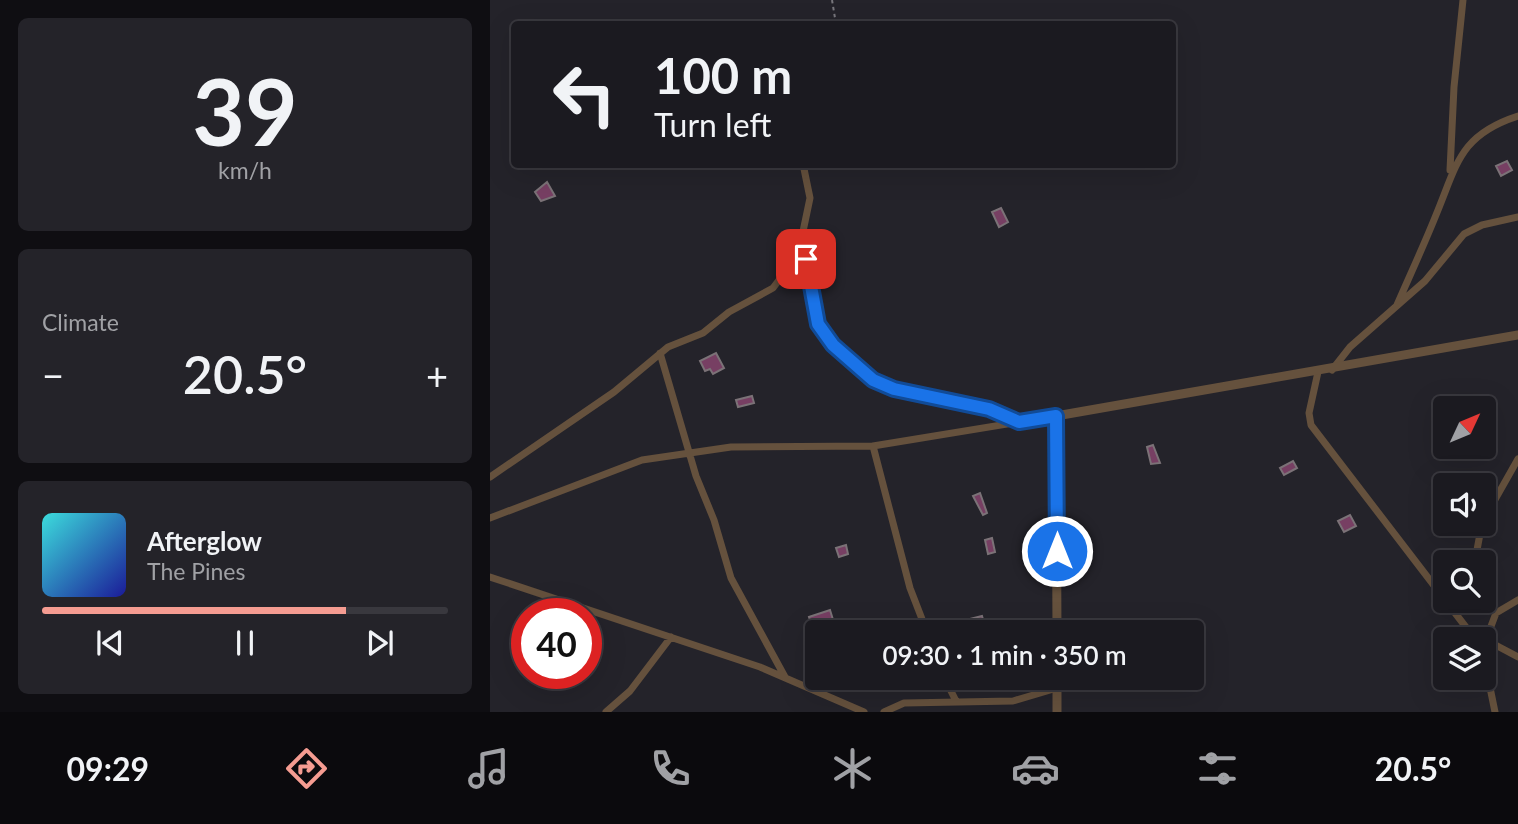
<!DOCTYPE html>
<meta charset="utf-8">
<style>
body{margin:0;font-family:Lato,sans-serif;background:#242329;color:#f1f3f6;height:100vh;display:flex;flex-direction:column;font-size:26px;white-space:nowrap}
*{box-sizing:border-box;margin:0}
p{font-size:23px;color:#a0a1a5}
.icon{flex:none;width:38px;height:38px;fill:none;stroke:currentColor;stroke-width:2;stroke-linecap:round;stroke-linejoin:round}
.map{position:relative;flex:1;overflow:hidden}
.panel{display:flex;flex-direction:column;gap:18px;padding:18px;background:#0f0e12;width:490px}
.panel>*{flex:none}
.hud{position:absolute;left:21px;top:21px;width:665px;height:147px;border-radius:7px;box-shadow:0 7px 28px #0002,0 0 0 2px #39383e;background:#1b1a20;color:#f1f3f6;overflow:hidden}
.needle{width:46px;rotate:46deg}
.buttons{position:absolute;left:943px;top:396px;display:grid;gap:14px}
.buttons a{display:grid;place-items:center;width:63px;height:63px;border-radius:7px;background:#1b1a20;box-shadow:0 7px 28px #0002,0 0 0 2px #39383e;font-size:35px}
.speed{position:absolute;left:21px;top:598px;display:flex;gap:14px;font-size:35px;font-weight:700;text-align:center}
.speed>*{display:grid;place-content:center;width:91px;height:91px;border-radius:50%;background:#1b1a20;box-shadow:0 7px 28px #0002,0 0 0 2px #39383e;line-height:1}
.speed .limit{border:10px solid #d22;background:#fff;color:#111}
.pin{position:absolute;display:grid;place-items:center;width:60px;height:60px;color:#fff;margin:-30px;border-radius:14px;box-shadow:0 4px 10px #0006}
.me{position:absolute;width:77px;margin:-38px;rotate:0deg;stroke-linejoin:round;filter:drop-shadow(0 0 5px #0008)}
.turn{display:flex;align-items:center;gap:24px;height:147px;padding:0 28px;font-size:32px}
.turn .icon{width:91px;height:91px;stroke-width:2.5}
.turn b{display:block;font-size:49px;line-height:60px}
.big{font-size:52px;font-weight:600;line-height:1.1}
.panel .widget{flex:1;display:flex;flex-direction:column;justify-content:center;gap:10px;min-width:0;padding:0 24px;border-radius:10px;background:#242329}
.panel .dial{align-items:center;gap:0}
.dial b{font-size:91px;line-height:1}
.song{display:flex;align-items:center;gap:21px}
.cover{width:84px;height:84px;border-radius:10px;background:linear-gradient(135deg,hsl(180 70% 55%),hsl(240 70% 35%))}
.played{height:7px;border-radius:4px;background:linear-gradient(90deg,#f59c91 75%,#39383e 75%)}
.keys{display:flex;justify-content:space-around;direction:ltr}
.heat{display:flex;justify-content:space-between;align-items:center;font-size:38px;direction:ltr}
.trip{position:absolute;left:315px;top:620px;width:399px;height:70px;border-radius:7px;background:#1b1a20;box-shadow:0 7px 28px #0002,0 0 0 2px #39383e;font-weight:600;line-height:70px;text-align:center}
.menu{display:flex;height:112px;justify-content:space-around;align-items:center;background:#0b0a0d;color:#a0a1a5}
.menu .icon{width:49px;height:49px}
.menu .current{color:#f59c91}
.menu b{font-size:32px;color:#f1f3f6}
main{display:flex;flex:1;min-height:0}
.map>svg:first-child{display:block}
.building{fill:#773f63;stroke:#7b7277;stroke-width:2}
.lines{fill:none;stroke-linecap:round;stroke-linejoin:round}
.path{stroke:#77767c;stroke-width:2;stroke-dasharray:3.5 3.5;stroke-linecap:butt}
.minor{stroke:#65513d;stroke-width:7}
.tertiary{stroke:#65513d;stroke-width:9}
.route-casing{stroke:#114b97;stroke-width:18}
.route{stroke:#1a73e8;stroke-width:12}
</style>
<main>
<section class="panel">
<div class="widget dial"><b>39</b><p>km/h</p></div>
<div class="widget"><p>Climate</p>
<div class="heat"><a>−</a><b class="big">20.5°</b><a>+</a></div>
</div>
<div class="widget">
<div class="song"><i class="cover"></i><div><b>Afterglow</b><p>The Pines</p></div></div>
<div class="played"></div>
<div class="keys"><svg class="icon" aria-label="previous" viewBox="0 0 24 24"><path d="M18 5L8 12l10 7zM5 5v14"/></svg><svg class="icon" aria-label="pause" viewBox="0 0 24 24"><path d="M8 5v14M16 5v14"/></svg><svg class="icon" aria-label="next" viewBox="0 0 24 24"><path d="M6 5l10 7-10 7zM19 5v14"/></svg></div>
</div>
</section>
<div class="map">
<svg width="1028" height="712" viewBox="0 0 1028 712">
<rect width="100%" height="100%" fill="#24232a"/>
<path class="building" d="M1017,161L1022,170L1011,176L1006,166Z
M57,182L65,196L51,201L45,192Z
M511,208L518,222L509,227L502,212Z
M226,353L234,368L223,374L220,369L215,371L210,361Z
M262,396L264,403L248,407L246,400Z
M663,445L670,463L661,464L657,447Z
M803,461L807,468L794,475L790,468Z
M490,493L497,513L493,515L483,496Z
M860,515L866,526L854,532L848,521Z
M502,538L505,552L498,554L495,540Z
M356,545L358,554L349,557L346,548Z
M340,610L344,623L324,633L319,617Z
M492,616L494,623L470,629L468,622Z"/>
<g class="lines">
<path class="path" d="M342,0L346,24"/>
<path class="minor" d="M313,164L320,198L311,241L328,324L343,345L365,366L393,385L499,409L528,422
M960,170L964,87L973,0
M907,305C920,275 934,245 946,215C967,165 969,135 1028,116
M170,353L206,476L224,520L241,578L295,677
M842,370L860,347L935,281L974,234L992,225L1028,217
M828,372L819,413L821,425L985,639
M383,446L420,588L437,632
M0,477L124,392L178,347L213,333L239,312L283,288L304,260L311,241
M0,518L152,460L241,447L383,446L566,416
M994,519L1028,459
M978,562L987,550L992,523
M0,577L270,667L374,712
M996,640L1028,657
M994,645L1006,613L1028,600
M994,658L1005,712
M454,677L466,701
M116,712L140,691L181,637
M394,712L414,703L523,701L567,688"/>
<path class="tertiary" d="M567,632L566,416L1028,335
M567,677V712"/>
</g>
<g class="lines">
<defs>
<path id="route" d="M316,259L328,324L343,345L383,380L404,389L499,409L529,422L566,416L567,551"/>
</defs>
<use href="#route" class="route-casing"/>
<use href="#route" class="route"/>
</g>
</svg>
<div class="buttons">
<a><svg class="needle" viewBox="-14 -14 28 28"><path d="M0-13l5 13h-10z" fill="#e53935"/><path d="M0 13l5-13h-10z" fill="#a0a1a5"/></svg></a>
<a><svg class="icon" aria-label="sound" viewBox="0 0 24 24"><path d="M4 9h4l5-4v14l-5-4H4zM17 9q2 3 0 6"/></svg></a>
<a><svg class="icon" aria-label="search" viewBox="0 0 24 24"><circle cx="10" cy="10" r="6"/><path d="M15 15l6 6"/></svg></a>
<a><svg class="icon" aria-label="layers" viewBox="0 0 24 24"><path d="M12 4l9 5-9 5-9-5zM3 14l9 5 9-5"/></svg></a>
</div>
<div class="speed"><div class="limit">40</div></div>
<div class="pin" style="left:316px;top:259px;background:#d93025"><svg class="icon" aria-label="arrive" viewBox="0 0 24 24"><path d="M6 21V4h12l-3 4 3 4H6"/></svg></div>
<svg class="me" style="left:567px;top:551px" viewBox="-20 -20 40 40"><circle r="17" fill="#1a73e8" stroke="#fff" stroke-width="3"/><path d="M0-11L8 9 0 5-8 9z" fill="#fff"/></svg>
<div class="trip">09:30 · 1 min · 350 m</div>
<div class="hud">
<div class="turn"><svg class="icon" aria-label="left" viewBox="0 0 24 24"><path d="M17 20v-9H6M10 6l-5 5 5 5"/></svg><div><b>100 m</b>Turn left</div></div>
</div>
</div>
</main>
<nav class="menu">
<b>09:29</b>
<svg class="icon current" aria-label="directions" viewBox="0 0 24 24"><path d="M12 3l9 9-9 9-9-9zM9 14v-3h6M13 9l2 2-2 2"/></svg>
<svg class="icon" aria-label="music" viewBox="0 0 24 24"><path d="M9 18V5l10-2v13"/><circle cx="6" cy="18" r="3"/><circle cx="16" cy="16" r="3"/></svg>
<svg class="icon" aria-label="phone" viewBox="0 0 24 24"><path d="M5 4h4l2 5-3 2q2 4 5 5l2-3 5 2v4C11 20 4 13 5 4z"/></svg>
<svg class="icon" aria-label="climate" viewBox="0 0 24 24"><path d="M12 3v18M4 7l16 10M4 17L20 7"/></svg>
<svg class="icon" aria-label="car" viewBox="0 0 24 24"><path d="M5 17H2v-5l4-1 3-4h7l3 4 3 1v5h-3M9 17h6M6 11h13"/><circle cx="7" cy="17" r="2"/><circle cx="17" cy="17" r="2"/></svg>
<svg class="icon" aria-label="filters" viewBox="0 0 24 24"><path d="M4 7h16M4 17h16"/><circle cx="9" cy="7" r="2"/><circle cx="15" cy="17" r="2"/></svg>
<b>20.5°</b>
</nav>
